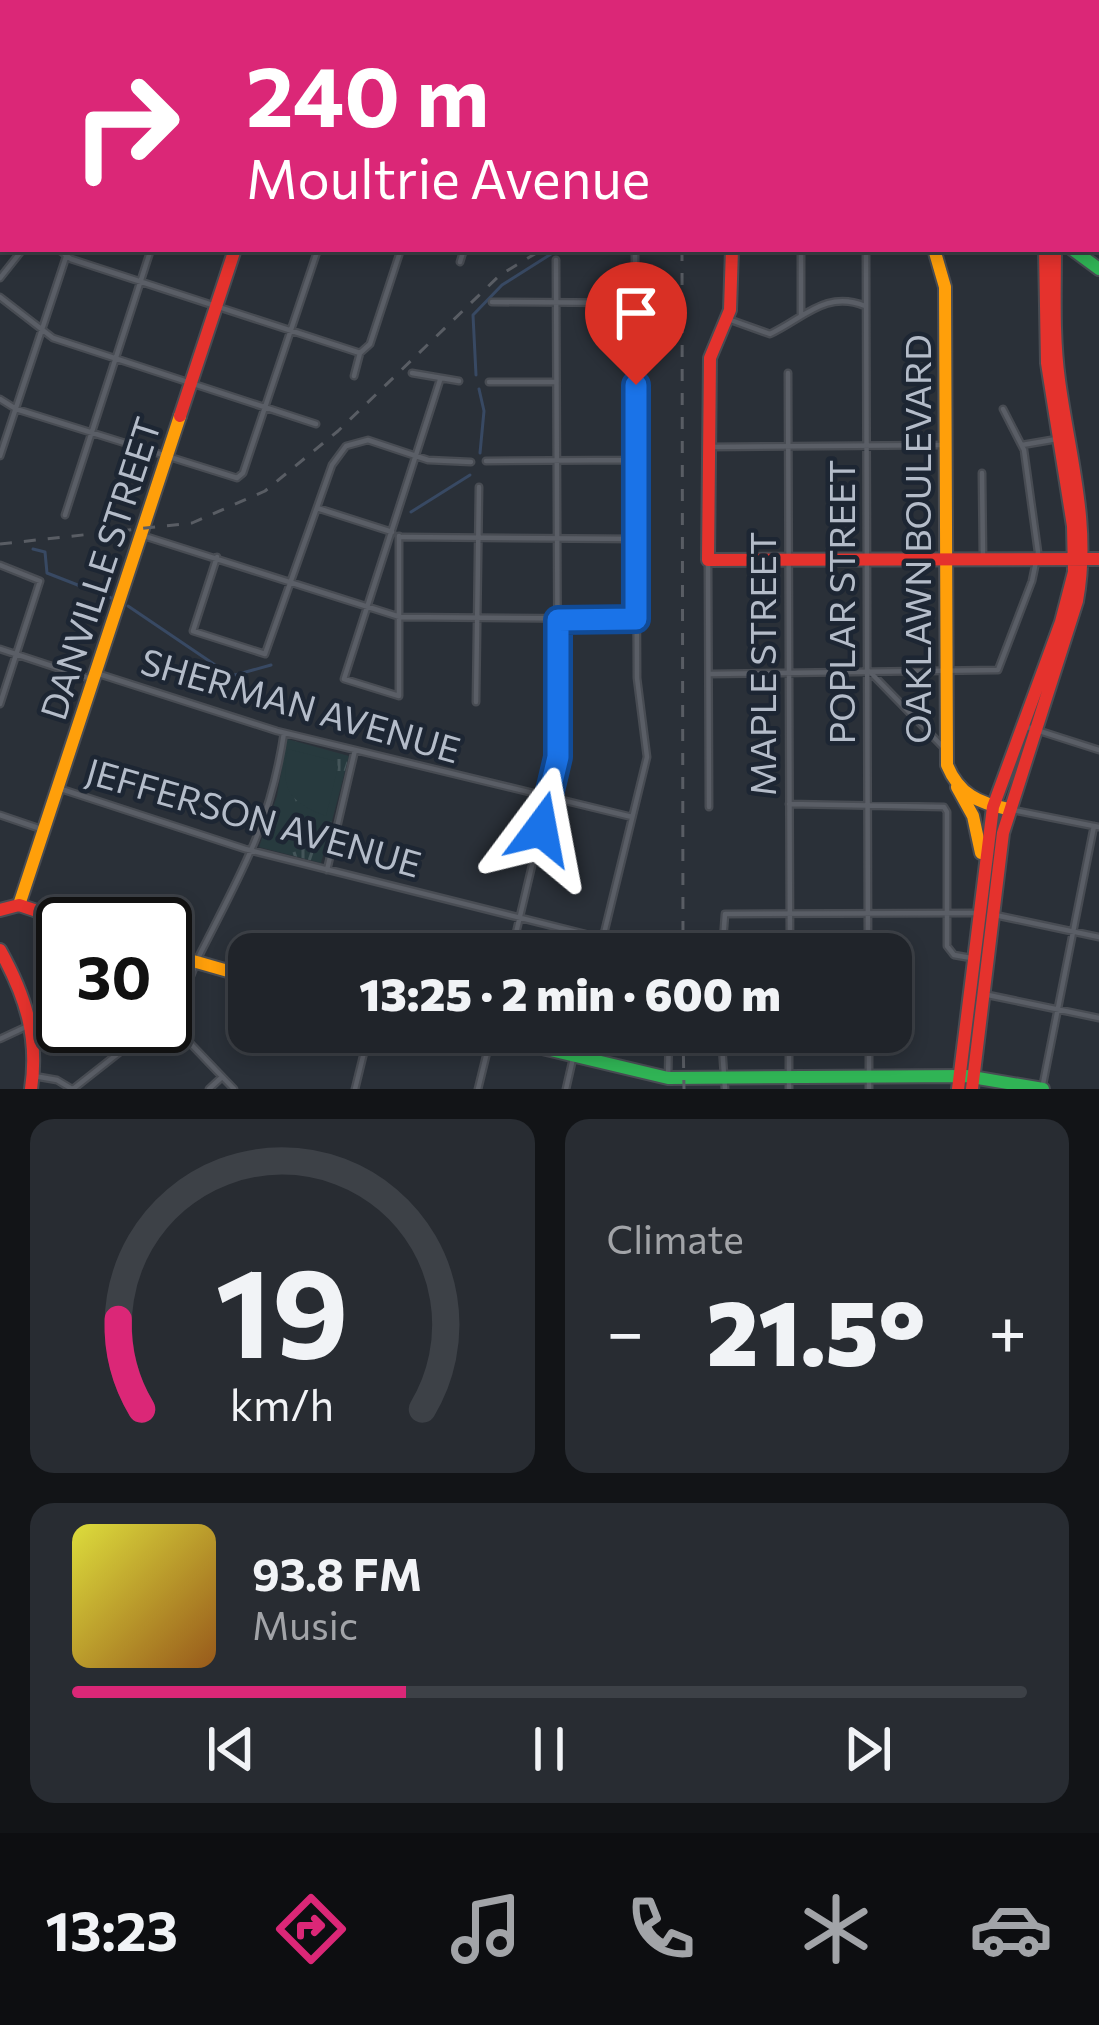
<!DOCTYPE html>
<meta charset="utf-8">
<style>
body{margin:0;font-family:Commissioner,sans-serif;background:#282c32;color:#f1f3f6;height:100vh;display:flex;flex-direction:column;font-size:45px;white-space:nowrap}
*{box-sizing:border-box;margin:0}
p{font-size:39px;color:#a2a4a8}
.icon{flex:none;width:66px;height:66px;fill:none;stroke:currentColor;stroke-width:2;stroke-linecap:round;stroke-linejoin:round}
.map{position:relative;height:1089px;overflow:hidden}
.sheet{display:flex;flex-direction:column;gap:30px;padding:30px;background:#121417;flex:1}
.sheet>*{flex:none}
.banner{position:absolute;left:0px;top:0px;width:1101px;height:252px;box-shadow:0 6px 18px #0003,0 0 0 3px #3d4147;background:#db2777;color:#fff;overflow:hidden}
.speed{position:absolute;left:36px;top:897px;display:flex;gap:24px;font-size:60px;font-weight:700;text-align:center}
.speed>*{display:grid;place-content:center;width:156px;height:156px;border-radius:50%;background:#20242a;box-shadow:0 6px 18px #0003,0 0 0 3px #3d4147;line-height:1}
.speed .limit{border:6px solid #111;border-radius:18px;background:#fff;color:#111}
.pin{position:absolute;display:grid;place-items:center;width:102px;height:102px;color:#fff;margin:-123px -51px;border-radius:50% 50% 50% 0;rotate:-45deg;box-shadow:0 0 12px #0007}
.pin .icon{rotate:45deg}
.me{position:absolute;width:132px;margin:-66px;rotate:13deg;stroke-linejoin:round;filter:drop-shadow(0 0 9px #0008)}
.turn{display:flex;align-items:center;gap:42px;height:252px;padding:0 48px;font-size:54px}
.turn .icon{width:156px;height:156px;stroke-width:2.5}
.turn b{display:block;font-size:84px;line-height:102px}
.big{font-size:90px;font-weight:800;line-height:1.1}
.sheet .tile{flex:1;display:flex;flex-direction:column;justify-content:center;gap:18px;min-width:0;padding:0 42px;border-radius:24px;background:#282c32}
.sheet .dial{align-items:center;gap:0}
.dial svg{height:312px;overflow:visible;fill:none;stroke:#3d4147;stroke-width:7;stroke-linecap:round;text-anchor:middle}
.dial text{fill:#f1f3f6;stroke:none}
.song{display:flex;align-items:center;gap:36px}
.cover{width:144px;height:144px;border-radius:18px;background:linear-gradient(135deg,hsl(60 70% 55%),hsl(30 70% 35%))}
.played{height:12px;border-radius:6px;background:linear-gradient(90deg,#db2777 35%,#3d4147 35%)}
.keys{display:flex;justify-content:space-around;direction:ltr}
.heat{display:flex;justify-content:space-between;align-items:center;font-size:66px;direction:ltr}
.sheet .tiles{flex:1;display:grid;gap:30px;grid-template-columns:1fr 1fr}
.tile:last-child{grid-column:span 2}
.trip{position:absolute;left:228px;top:933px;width:684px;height:120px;border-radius:24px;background:#20242a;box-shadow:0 6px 18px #0003,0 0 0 3px #3d4147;font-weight:800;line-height:120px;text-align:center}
.tabs{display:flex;height:192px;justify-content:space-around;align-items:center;background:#0d0e11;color:#a2a4a8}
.tabs .icon{width:84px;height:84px}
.tabs .current{color:#db2777}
.tabs b{font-size:54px;color:#f1f3f6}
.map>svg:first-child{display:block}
.grass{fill:url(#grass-tufts)}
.pitch{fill:#273a3e}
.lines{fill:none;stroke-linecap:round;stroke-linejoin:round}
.stream{stroke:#384963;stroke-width:3}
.street-casing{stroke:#484c53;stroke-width:9}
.fast-casing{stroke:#484c53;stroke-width:16}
.slow-casing{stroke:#484c53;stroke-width:16}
.jam-casing{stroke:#484c53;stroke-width:16}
.street{stroke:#5a5e66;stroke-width:4.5}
.fast{stroke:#30b455;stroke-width:12}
.slow{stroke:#ff9f0a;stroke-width:12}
.jam{stroke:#e5322d;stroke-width:12}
.rail{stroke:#595d64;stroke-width:3;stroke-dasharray:12 12;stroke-linecap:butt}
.route-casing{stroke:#114b97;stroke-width:30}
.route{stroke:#1a73e8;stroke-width:21}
.labels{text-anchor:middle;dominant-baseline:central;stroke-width:9;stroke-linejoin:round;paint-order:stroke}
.street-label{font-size:36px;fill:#b4bcc9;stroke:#1d2633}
</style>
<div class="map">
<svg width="1099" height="1089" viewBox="0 0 1099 1089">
<defs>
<pattern id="grass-tufts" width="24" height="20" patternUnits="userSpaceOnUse" patternTransform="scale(3)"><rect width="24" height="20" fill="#273a3e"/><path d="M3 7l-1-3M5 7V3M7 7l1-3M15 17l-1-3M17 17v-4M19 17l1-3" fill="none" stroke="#445559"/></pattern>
</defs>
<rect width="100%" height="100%" fill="#2a3038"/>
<path class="grass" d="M287,739L349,756L321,863L259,847L277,796Z"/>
<path class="pitch" d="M288,749L335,761L338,767L326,816C288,802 280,788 288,749Z"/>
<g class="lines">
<path class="stream" d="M476,375L473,315L502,285L559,249
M479,389L484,411L480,453
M411,512L470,475
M33,549L45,552L47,573L111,598
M128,606L227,673L235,675L271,665"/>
<defs>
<path id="street" d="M13,0L15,3
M103,0L105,3
M374,0L383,3
M627,0L636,3
M1064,0H1088
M31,3L36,0
M231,3L232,0
M400,3L401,0
M483,3L484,0
M567,3L568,0
M663,3V0
M985,3L988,0
M0,20L3,18
M0,110L3,108
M0,142L3,148
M0,200L3,199
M58,249L71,259L360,353
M801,249V316
M866,249L868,954
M460,262L464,249
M0,278L23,249
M0,297L53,338L316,424
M492,302L636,303
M728,319L770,334C804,318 826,290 865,306
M412,373L459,381
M788,373L790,954
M354,376L360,353L370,344L401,249
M489,382H555
M0,399L16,409L237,478L243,473L318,249
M1022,445L1057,439
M707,447L946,445
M0,456L66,257
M486,461L636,460
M982,473L983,558
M317,508L392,532
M65,515L151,249
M141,535L400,617L636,619
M399,536V696L344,679L440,380
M402,537L637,539
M217,557L193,631L265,654L332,465L346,446L368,440L428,460L471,462
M708,561L709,807
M0,565L40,581L0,704
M0,649L91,679
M96,673L277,731L632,817
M710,674L998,670L1032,581L1038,552L1024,450L1003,409
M872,674L947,751
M476,702L479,487
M1024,726L1099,750
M58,788L245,849L665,954
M789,804L944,807L947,812V946L954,955L971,958
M1013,810L1099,827
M0,815L44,830
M327,870L355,750
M995,915L1099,937
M511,954L558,756L556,260
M599,954L647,757L637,678L635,249
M722,954L725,914L978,913
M988,995L1099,1018
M721,1032L725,1089
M869,1032V1089
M0,1039L32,1024
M34,1076L57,1080L72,1089
M668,1078L669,1032
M73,1089L153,1026
M209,1089L222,1077
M234,1089L165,1017C186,999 189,976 201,952C242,871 270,825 284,733
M355,1089L369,1032
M478,1089L492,1032
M566,1089L579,1032
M789,1089V1032
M1042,1089L1094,826"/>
<path id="fast" d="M733,0V3
M1072,249L1099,269
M475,1032L668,1078L966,1076L1043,1089"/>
<path id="slow" d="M1047,0V3
M1056,0V3
M934,249L945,287L947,765C959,794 978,803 1008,809
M957,787L973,816L981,853
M19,905L180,416
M165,953L249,977"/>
<path id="jam" d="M738,0L741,3
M316,3L317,0
M732,249L730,310L710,358L708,560L1099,559
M180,416L235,249
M0,910L19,905L76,924
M0,950C25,995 39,1037 31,1089
M958,1089L993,807L1061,622L1074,572L1073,526L1047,363L1045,249
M972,1089L1003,833L1077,601C1091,525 1069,455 1059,380C1053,336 1055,292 1055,249"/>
</defs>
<use href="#street" class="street-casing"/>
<use href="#fast" class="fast-casing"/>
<use href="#slow" class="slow-casing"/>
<use href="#jam" class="jam-casing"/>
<use href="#street" class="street"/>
<use href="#fast" class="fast"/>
<use href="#slow" class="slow"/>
<use href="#jam" class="jam"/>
<path class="rail" d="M680,0V3
M1098,47L1099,46
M682,249L683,954
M0,544L192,523L265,491L338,431L500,275L543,249
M683,1032L684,1089"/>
</g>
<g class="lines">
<defs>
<path id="route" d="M541,829L558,757V620L636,619V385"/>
</defs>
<use href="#route" class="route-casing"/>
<use href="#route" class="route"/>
</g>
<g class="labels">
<g class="street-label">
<text transform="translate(916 539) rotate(-90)">OAKLAWN BOULEVARD</text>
<text transform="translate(99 568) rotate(-72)">DANVILLE STREET</text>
<text transform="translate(840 602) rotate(-90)">POPLAR STREET</text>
<text transform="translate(761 664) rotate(-90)">MAPLE STREET</text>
<text transform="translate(301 704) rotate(16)">SHERMAN AVENUE</text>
<text transform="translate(254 816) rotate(16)">JEFFERSON AVENUE</text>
</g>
</g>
</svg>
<div class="speed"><div class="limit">30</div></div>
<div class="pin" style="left:636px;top:385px;background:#d93025"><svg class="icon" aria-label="arrive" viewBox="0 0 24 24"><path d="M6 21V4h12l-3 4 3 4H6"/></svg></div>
<svg class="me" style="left:541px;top:829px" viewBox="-20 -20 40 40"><path d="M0-17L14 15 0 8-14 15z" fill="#1a73e8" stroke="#fff" stroke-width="4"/></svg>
<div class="trip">13:25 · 2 min · 600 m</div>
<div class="banner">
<div class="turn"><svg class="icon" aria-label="right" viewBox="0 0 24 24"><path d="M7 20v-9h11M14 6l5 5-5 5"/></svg><div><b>240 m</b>Moultrie Avenue</div></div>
</div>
</div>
<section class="sheet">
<div class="tiles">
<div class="tile dial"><svg viewBox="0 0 100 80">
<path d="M14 69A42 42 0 1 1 86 69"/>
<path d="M14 69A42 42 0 0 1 8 46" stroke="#db2777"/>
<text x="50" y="56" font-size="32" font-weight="700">19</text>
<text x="50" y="72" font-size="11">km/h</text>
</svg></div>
<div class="tile"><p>Climate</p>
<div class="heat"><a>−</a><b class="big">21.5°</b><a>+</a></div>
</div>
<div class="tile">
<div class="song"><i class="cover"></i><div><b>93.8 FM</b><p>Music</p></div></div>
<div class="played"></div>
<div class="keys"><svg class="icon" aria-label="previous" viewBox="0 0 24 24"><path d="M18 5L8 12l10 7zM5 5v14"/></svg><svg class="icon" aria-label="pause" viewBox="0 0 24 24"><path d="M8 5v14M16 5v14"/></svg><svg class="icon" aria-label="next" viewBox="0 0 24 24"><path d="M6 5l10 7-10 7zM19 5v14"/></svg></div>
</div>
</div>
</section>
<nav class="tabs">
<b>13:23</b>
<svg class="icon current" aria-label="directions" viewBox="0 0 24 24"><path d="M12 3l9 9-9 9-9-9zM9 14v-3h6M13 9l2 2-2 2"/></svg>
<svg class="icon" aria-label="music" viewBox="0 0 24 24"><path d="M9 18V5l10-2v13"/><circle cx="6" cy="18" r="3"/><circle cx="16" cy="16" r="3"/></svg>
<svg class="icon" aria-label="phone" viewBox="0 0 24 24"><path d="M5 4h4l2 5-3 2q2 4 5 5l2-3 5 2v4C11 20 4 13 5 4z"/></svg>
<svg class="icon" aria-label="climate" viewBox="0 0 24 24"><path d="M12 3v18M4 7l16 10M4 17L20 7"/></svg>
<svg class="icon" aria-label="car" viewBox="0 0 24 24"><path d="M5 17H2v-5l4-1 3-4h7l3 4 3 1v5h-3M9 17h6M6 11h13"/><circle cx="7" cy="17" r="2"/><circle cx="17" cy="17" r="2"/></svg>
</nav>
